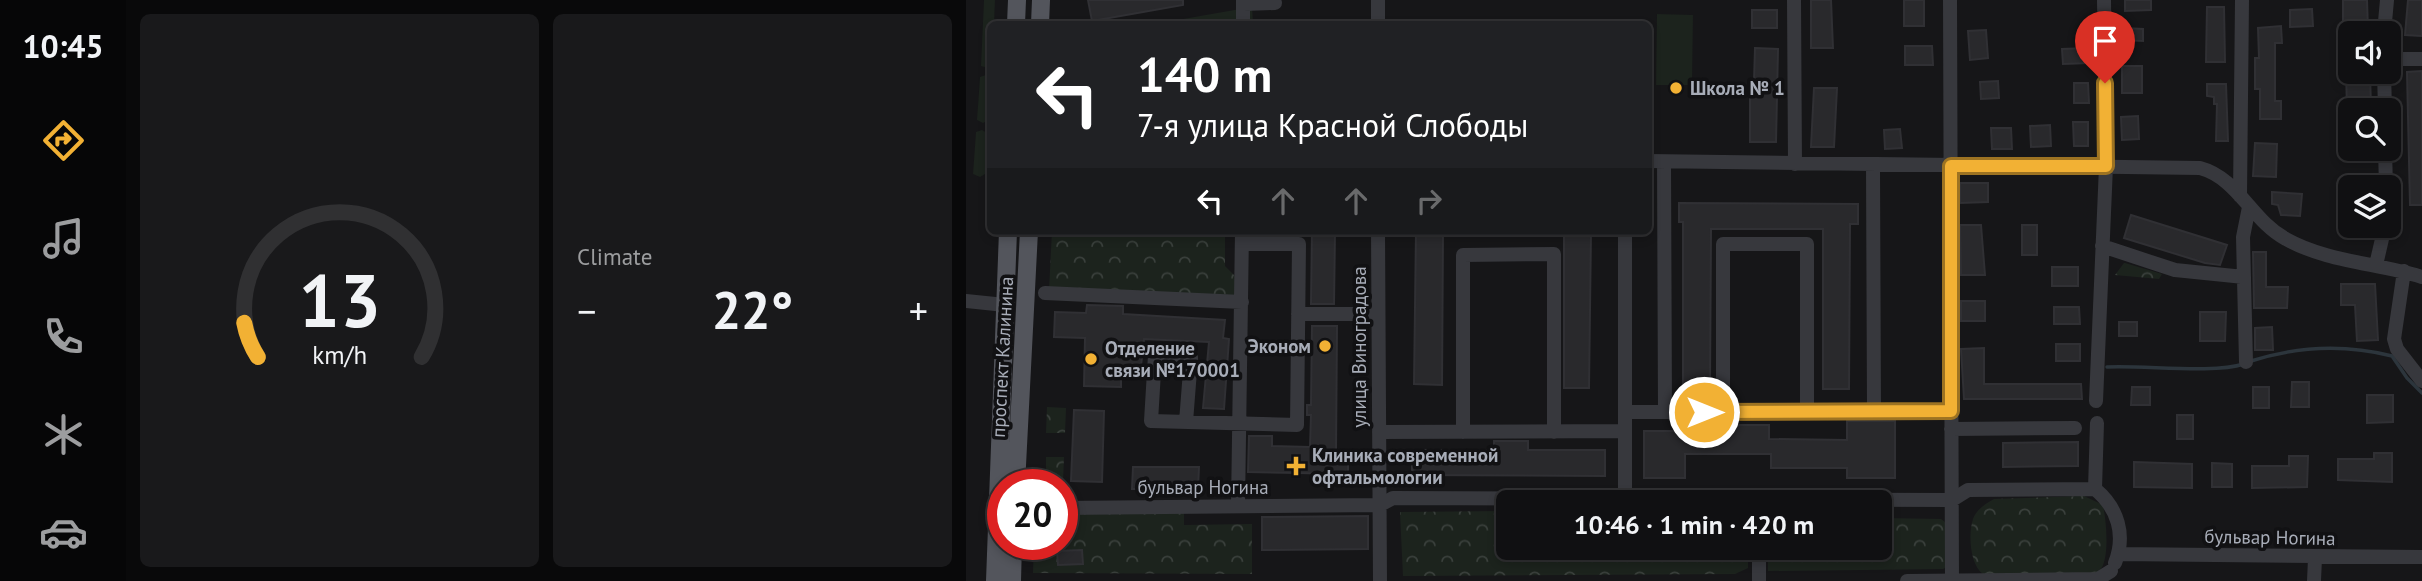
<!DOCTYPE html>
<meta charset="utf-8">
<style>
body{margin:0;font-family:"PT Sans",sans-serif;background:#19191b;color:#f1f3f6;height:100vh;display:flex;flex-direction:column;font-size:26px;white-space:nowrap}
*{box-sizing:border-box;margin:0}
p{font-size:23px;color:#9c9d9f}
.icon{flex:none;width:38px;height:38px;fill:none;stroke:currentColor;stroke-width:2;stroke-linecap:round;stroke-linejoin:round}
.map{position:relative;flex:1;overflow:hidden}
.details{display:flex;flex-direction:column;gap:14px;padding:14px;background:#09090a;width:840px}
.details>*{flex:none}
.hud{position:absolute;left:21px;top:21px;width:665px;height:214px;border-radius:10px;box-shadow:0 4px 10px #0003,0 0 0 2px #303032;background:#202124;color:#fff;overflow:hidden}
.fabs{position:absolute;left:1372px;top:21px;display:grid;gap:14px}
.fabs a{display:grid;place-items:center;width:63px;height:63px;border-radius:10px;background:#101012;box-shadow:0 4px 10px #0003,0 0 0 2px #303032;font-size:35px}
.speed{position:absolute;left:21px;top:469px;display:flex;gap:14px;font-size:35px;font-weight:700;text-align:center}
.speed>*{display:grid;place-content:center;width:91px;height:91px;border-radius:50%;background:#101012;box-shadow:0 4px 10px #0003,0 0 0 2px #303032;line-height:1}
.speed .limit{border:10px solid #d22;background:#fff;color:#111}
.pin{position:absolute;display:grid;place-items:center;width:60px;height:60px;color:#fff;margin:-72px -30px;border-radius:50% 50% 50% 0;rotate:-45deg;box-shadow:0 0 7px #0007}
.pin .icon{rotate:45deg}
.me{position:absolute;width:77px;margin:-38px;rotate:90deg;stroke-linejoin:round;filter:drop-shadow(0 0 5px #0008)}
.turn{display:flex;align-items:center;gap:24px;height:147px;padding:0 35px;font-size:32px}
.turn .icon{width:91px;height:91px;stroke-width:2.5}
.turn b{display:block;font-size:49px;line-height:60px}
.lanes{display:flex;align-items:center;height:66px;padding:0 35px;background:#0003;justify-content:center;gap:35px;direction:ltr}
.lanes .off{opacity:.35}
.big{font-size:52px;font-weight:700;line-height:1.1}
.details .tile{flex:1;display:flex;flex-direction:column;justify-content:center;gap:10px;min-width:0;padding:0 24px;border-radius:10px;background:#19191b}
.details .dial{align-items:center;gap:0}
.dial svg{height:182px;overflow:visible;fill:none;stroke:#303032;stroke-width:7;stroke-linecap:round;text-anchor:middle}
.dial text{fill:#f1f3f6;stroke:none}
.heat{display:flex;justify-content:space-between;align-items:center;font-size:38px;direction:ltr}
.details .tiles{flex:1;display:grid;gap:14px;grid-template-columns:repeat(2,1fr)}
.trip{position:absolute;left:530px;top:490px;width:396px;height:70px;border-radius:10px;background:#101012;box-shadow:0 4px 10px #0003,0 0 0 2px #303032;font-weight:700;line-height:70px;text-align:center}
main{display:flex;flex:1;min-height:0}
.dock{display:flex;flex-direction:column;width:126px;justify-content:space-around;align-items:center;background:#060607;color:#9c9d9f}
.dock .icon{width:49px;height:49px}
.dock .active{color:#f2b134}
.dock b{font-size:32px;color:#f1f3f6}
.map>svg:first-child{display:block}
.grass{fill:#1c231d}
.forest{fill:url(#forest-crowns)}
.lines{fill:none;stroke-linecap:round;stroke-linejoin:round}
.stream{stroke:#2c353c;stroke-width:3.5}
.building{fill:#29292c;stroke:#303034;stroke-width:2}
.minor{stroke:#37383d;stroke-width:14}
.major{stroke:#53555c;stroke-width:18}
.route-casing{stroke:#9d7322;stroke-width:18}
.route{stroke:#f2b134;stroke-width:12}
.poi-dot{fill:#f2b134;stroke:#111113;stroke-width:2.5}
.labels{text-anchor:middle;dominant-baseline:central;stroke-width:7;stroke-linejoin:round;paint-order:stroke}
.poi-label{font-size:19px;font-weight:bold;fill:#a8adb8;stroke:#111113;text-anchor:start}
.street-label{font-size:19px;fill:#a8adb8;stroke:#111113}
</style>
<main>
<nav class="dock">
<b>10:45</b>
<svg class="icon active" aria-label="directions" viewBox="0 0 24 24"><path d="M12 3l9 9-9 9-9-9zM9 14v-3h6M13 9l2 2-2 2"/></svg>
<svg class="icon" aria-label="music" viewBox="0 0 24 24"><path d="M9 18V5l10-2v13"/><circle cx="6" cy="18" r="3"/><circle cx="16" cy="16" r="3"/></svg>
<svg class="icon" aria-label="phone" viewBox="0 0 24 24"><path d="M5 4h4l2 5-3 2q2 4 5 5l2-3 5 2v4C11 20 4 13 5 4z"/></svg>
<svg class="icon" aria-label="climate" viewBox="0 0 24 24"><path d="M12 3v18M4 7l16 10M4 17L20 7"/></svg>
<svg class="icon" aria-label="car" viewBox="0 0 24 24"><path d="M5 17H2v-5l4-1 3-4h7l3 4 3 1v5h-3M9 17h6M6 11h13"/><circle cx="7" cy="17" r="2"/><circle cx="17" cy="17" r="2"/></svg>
</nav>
<section class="details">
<div class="tiles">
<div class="tile dial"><svg viewBox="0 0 100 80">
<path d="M14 69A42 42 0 1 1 86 69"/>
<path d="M14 69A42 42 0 0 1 8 54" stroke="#f2b134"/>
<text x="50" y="56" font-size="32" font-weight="700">13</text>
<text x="50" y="72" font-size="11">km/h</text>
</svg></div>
<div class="tile"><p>Climate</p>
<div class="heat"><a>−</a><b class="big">22°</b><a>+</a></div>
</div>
</div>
</section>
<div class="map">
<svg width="1456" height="581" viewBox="0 0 1456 581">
<defs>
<pattern id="forest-crowns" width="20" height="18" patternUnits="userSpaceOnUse" patternTransform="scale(1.75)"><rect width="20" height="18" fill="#1c231d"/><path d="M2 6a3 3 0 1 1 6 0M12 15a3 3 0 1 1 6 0" fill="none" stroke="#3a403c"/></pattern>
</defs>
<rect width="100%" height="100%" fill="#161618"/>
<path class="grass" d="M18,0H29L28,24H24V66L22,68L15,66Z
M691,14L727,15L726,85H690Z
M20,75L24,78L23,120L17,123L11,120L14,77Z
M16,130L21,133L19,174L14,177L7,174L10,132Z"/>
<path class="forest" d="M286,7L287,24H189Z
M86,231H259V266L272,279L269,297L83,291Z
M1158,263H1159L1196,274L1193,279L1149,275Z
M81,407L100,408L99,433H80Z
M80,457H98L97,482L80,481Z
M1118,496L1137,505C1140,520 1143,550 1137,565C1135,571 1129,573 1123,576L1017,574C1004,565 1002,534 1007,519C1010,510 1020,503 1028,499Z
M542,511V548H782V568L769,574L437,576L434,512Z
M218,513V525L286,524V574L67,573L68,544H96V514Z
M914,518L975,519L987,528L985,565L977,569L802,571V548H914Z"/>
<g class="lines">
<path class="stream" d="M1285,361C1332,346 1378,344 1426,356L1441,378L1456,393
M1141,367C1179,365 1246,374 1278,364"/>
</g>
<path class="building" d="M122,0H217V5L126,21Z
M845,0H865L867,48H845Z
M938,0H958V26H938Z
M1159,0H1185V10L1159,11Z
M1377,0H1401L1402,30L1377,31Z
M1442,0H1456V36L1439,35Z
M1241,7H1258L1259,62H1240Z
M1346,9L1347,26L1324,27V10Z
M786,10H811V28H786Z
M1315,26L1316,43H1309V101H1315V119H1294V89H1289V58H1293L1292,28Z
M1158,28L1177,29V41L1157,40Z
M1020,30L1022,58L1004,60L1002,31Z
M939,46H966L967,65H939Z
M789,48L812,49L810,142H784V81H788Z
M1122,48L1123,63L1097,64L1096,49Z
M1156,66H1176V93H1156Z
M1456,71V205H1444L1441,72Z
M1380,72H1404L1405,108H1381Z
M1032,81L1033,98L1015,99L1014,82Z
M1108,83H1122L1123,103H1108Z
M1241,84H1260L1262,141H1250L1251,104H1248V97L1241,96Z
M848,88H871L868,147H845Z
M1172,116L1173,139L1156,140L1155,117Z
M1107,122H1122V146H1108Z
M1084,125L1085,146L1065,147L1064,126Z
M1025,128H1045L1046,149H1026Z
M934,129L936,148L919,149L918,130Z
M1289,143L1311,144L1310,177L1287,176Z
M994,183H1022V202L994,203Z
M1306,192L1336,194L1334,216L1315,215L1312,205L1306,204Z
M713,203L892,204V224H884L883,389H857V229H745L744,388H717V222H713Z
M1165,215L1261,245L1254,265L1239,263L1158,238Z
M994,225H1015L1019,275H995Z
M1056,225H1071V255H1056Z
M346,231H369L368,304H345Z
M450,231H477L476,385L448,384Z
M598,231H625L623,388H598Z
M1287,252H1300V287H1322L1321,308H1288Z
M1086,267H1112V286H1086Z
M1375,284H1409L1412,340L1391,341L1389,305H1375Z
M995,301H1019V321H995Z
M121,305L157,306V314L259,320L257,338L263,339L258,409L237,408L243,342L178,339L174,375H155V387L118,386L119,338L88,337L89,312L120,313Z
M1088,307H1113L1114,324H1088Z
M1234,312H1260L1259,341H1234Z
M1153,322H1171V336H1153Z
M346,326H371L370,451L382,452V474L282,472L283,436H306V446L344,447L345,415H341V405H345Z
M1306,327L1307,350H1289V328Z
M1090,344H1114V361H1090Z
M1018,348V384H1115L1116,399H998L995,349Z
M1326,382H1343V407H1325Z
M1166,387H1184V405H1165Z
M1287,387H1303V408H1287Z
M1401,395H1427V422L1401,423Z
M108,410L138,411L136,482L105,481Z
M1211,415H1227V439H1211Z
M881,421H929V478H881V468H805V454H719V478H678V431H719L720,425H803V439L881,440Z
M528,441H562V450H639V476L446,475V450H528Z
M1112,442V466L1037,467V443Z
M1408,453H1426V482L1372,480V459H1408Z
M1323,456H1342L1341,487L1286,488V466H1323Z
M1168,462L1226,464V488L1168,487Z
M1246,463L1266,464V487H1246Z
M167,467H233L232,489H166Z
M402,516V549L296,550V517Z
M116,550L117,564L92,565L91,551Z"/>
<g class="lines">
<path class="minor" d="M277,0V24
M412,0V24
M828,0L829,164
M984,0L986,581
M278,4L309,3
M1418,33L1421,0
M1423,59H1456
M1418,72L1419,110
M1419,149L1420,187
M682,161L1234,168C1272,178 1286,221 1320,239C1361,262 1412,263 1456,277
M698,162L699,412L985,411
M907,165L908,411
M1274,196L1276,0
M412,231L414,581
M659,231V499
M1136,246L1209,270L1278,277
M1410,265L1419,226
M1438,271L1428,339L1431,349L1456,381
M79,293L276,302
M0,301L39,305
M332,314H412
M1280,362L1277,237L1283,207
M1130,401L1140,166L1138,0
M659,412H699
M757,412V244H841V412
M220,422L225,358L189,355L185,421L331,425L333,244H276
M985,429L1109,428
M413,432L659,431
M497,432V255L588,254V432
M1129,489C1152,508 1160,535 1149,563
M1129,489L1131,423
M272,506L276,231
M96,508L414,505L427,498L986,500L1002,490L1129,489
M793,548V581
M1152,554L1456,557
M941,581L1132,579L1145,571
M1348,581L1349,558"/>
<path class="major" d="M50,24L51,0
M74,24L75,0
M50,485L63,231
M29,581L42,231
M46,581L47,544"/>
</g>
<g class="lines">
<defs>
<path id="route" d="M738,412L985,411V166H1140L1139,83"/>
</defs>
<use href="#route" class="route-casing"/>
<use href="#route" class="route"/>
</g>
<g class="poi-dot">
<circle cx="710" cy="88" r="7"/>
<circle cx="359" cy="346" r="7"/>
<circle cx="125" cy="359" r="7"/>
<path d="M326.5 455.5h7v7h7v7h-7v7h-7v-7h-7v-7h7z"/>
</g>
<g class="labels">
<g class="poi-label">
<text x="724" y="88">Школа № 1</text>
<text x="345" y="346" text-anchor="end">Эконом</text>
<text x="139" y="348">Отделение<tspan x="139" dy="22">связи №170001</tspan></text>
<text x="346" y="455">Клиника современной<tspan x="346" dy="22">офтальмологии</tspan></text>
</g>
<g class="street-label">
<text transform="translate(393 347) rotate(-90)">улица Виноградова</text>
<text transform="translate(36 357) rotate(-87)">проспект Калинина</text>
<text x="237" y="487">бульвар Ногина</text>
<text transform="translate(1304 537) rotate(1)">бульвар Ногина</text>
</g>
</g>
</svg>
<div class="fabs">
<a><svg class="icon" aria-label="sound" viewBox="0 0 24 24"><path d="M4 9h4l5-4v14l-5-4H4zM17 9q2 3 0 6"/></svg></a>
<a><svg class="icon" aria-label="search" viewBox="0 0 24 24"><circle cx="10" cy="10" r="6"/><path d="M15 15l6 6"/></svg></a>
<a><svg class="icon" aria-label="layers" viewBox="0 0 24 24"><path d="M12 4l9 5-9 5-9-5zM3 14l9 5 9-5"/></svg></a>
</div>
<div class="speed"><div class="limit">20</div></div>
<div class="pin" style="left:1139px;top:83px;background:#d93025"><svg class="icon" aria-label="arrive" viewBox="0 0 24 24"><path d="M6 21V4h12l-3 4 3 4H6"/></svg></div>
<svg class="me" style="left:738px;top:412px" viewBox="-20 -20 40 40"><circle r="17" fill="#f2b134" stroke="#fff" stroke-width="3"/><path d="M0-11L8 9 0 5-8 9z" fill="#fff"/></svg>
<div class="trip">10:46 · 1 min · 420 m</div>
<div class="hud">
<div class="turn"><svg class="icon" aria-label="left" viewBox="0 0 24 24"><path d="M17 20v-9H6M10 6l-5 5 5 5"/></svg><div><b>140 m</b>7-я улица Красной Слободы</div></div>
<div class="lanes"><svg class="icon" aria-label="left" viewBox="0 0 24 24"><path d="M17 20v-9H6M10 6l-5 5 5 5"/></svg><svg class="icon off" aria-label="ahead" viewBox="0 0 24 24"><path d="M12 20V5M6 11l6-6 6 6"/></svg><svg class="icon off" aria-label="ahead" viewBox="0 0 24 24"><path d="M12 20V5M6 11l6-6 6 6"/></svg><svg class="icon off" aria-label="right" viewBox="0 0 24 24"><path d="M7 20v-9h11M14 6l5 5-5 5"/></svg></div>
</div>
</div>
</main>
